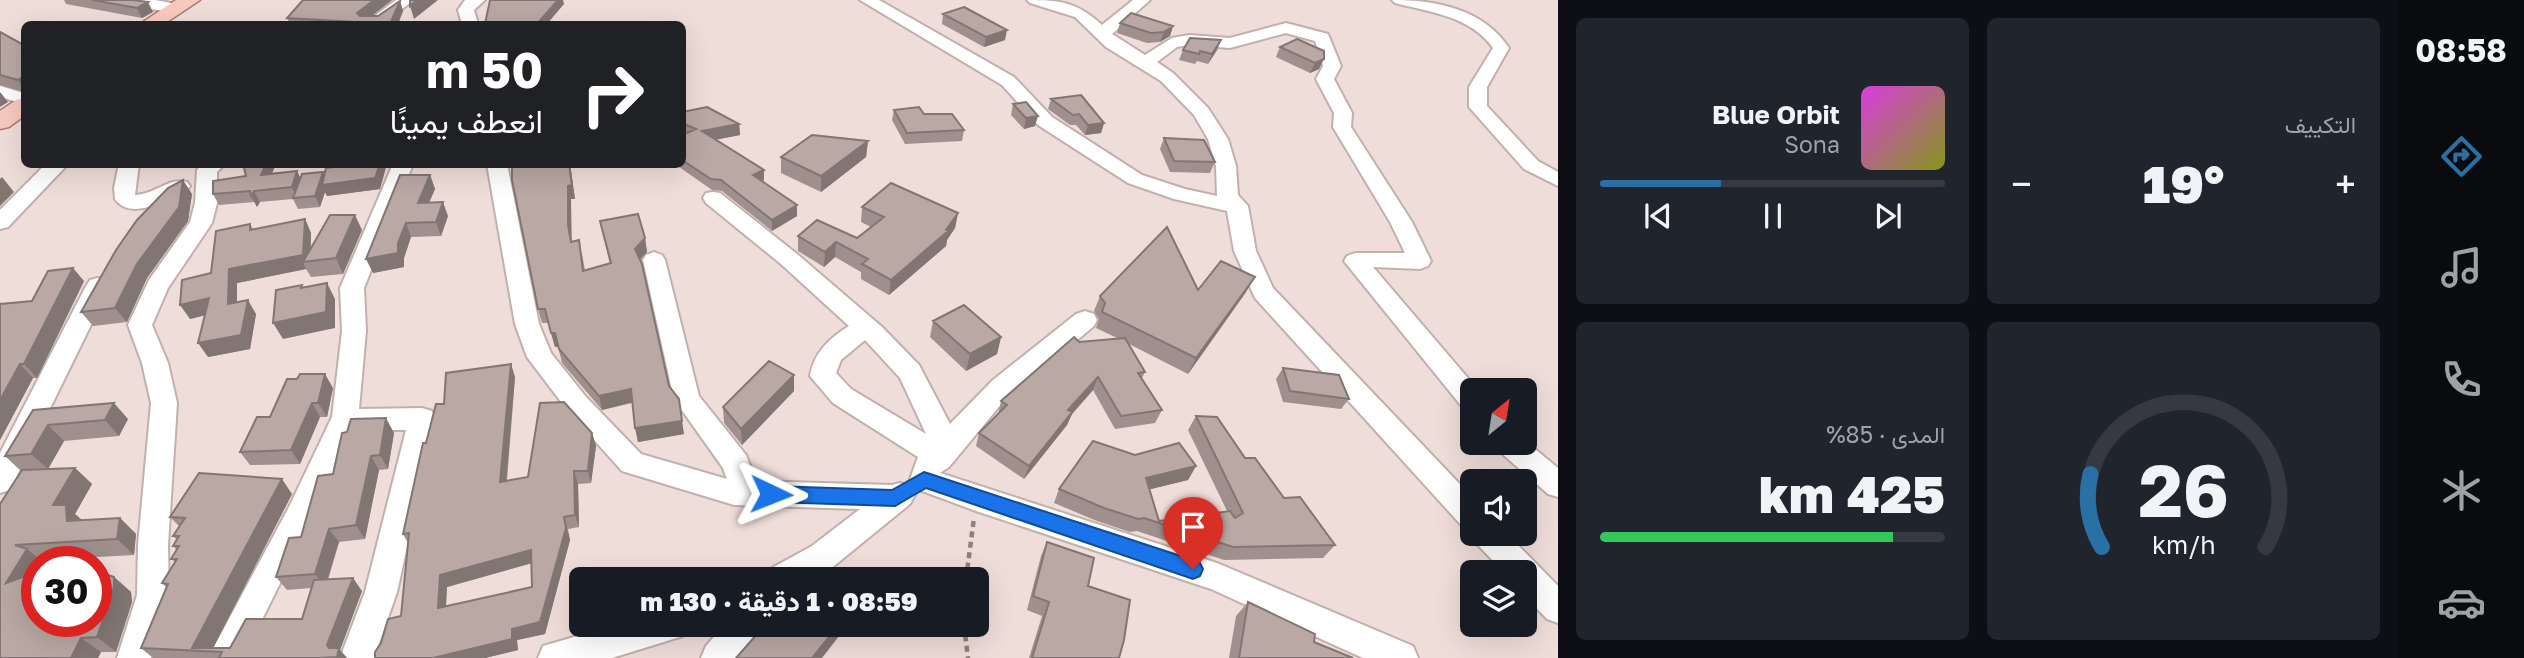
<!DOCTYPE html>
<html lang="ar">
<meta charset="utf-8">
<style>
body{margin:0;font-family:"Golos Text",Vazirmatn,sans-serif;background:#20242c;color:#f1f3f6;direction:rtl;height:100vh;display:flex;flex-direction:column;font-size:26px;white-space:nowrap}
*{box-sizing:border-box;margin:0}
p{font-size:23px;color:#9ea1a6}
.icon{flex:none;width:38px;height:38px;fill:none;stroke:currentColor;stroke-width:2;stroke-linecap:round;stroke-linejoin:round}
.map{position:relative;flex:1;overflow:hidden;direction:ltr}
.details{display:flex;flex-direction:column;gap:18px;padding:18px;background:#0d0f14;width:840px}
.details>*{flex:none}
.hud{position:absolute;left:21px;top:21px;width:665px;height:147px;border-radius:10px;box-shadow:0 7px 28px #0002;direction:rtl;background:#202124;color:#fff;overflow:hidden}
.needle{width:46px;rotate:30deg}
.buttons{position:absolute;left:1460px;top:378px;display:grid;gap:14px}
.buttons a{display:grid;place-items:center;width:77px;height:77px;border-radius:10px;background:#171b24;box-shadow:0 7px 28px #0002;font-size:35px}
.speed{position:absolute;left:21px;top:546px;display:flex;gap:14px;font-size:35px;font-weight:700;text-align:center}
.speed>*{display:grid;place-content:center;width:91px;height:91px;border-radius:50%;background:#171b24;box-shadow:0 7px 28px #0002;line-height:1}
.speed .limit{border:10px solid #d22;background:#fff;color:#111}
.pin{position:absolute;display:grid;place-items:center;width:60px;height:60px;color:#fff;margin:-72px -30px;border-radius:50% 50% 50% 0;rotate:-45deg;box-shadow:0 0 7px #0007}
.pin .icon{rotate:45deg}
.me{position:absolute;width:77px;margin:-38px;rotate:92deg;stroke-linejoin:round;filter:drop-shadow(0 0 5px #0008)}
.turn{display:flex;align-items:center;gap:24px;height:147px;padding:0 28px;font-size:32px}
.turn .icon{width:91px;height:91px;stroke-width:2.5}
.turn b{display:block;font-size:49px;line-height:60px}
.big{font-size:52px;font-weight:800;line-height:1.1}
.details .card{flex:1;display:flex;flex-direction:column;justify-content:center;gap:10px;min-width:0;padding:0 24px;border-radius:10px;background:#20242c}
.details .dial{align-items:center;gap:0}
.dial svg{height:182px;overflow:visible;fill:none;stroke:#363941;stroke-width:7;stroke-linecap:round;text-anchor:middle}
.dial text{fill:#f1f3f6;stroke:none}
.song{display:flex;align-items:center;gap:21px}
.cover{width:84px;height:84px;border-radius:10px;background:linear-gradient(135deg,hsl(300 70% 55%),hsl(70 70% 35%))}
.played{height:7px;border-radius:4px;background:linear-gradient(90deg,#2971a5 35%,#363941 35%)}
.keys{display:flex;justify-content:space-around;direction:ltr}
.heat{display:flex;justify-content:space-between;align-items:center;font-size:38px;direction:ltr}
.charge{height:10px;border-radius:5px;background:linear-gradient(90deg,#34c759 85%,#363941 0)}
.details .tiles{flex:1;display:grid;gap:18px;grid-template-columns:repeat(2,1fr)}
.trip{position:absolute;left:569px;top:567px;width:420px;height:70px;border-radius:10px;background:#171b24;box-shadow:0 7px 28px #0002;font-weight:800;line-height:70px;text-align:center;direction:rtl}
main{display:flex;flex:1;min-height:0}
.dock{display:flex;flex-direction:column;width:126px;justify-content:space-around;align-items:center;background:#090b0e;color:#9ea1a6}
.dock .icon{width:49px;height:49px}
.dock .current{color:#2971a5}
.dock b{font-size:32px;color:#f1f3f6}
.map>svg:first-child{display:block}
.lines{fill:none;stroke-linecap:round;stroke-linejoin:round}
.minor-casing{stroke:#c1b0ac;stroke-width:4}
.major-casing{stroke:#af7b6e;stroke-width:3}
.path{stroke:#8c817e;stroke-width:4.5;stroke-dasharray:6 4.5;stroke-linecap:butt}
.minor{fill:#fff;fill-rule:evenodd}
.major{fill:#f8cabf;fill-rule:evenodd}
.wall{fill:#9f908d;fill-rule:evenodd}
.shaded-wall{fill:#827673}
.building{fill:#b9a8a4;stroke:#827673;stroke-width:2;fill-rule:evenodd}
.route{fill:#1a73e8;stroke:#114b97;stroke-width:2}
</style>
<main>
<nav class="dock">
<b>08:58</b>
<svg class="icon current" aria-label="directions" viewBox="0 0 24 24"><path d="M12 3l9 9-9 9-9-9zM9 14v-3h6M13 9l2 2-2 2"/></svg>
<svg class="icon" aria-label="music" viewBox="0 0 24 24"><path d="M9 18V5l10-2v13"/><circle cx="6" cy="18" r="3"/><circle cx="16" cy="16" r="3"/></svg>
<svg class="icon" aria-label="phone" viewBox="0 0 24 24"><path d="M5 4h4l2 5-3 2q2 4 5 5l2-3 5 2v4C11 20 4 13 5 4z"/></svg>
<svg class="icon" aria-label="climate" viewBox="0 0 24 24"><path d="M12 3v18M4 7l16 10M4 17L20 7"/></svg>
<svg class="icon" aria-label="car" viewBox="0 0 24 24"><path d="M5 17H2v-5l4-1 3-4h7l3 4 3 1v5h-3M9 17h6M6 11h13"/><circle cx="7" cy="17" r="2"/><circle cx="17" cy="17" r="2"/></svg>
</nav>
<section class="details">
<div class="tiles">
<div class="card"><p>التكييف</p>
<div class="heat"><a>−</a><b class="big">19°</b><a>+</a></div>
</div>
<div class="card">
<div class="song"><i class="cover"></i><div><b>Blue Orbit</b><p>Sona</p></div></div>
<div class="played"></div>
<div class="keys"><svg class="icon" aria-label="previous" viewBox="0 0 24 24"><path d="M18 5L8 12l10 7zM5 5v14"/></svg><svg class="icon" aria-label="pause" viewBox="0 0 24 24"><path d="M8 5v14M16 5v14"/></svg><svg class="icon" aria-label="next" viewBox="0 0 24 24"><path d="M6 5l10 7-10 7zM19 5v14"/></svg></div>
</div>
<div class="card dial"><svg viewBox="0 0 100 80">
<path d="M14 69A42 42 0 1 1 86 69"/>
<path d="M14 69A42 42 0 0 1 9 37" stroke="#2971a5"/>
<text x="50" y="56" font-size="32" font-weight="700">26</text>
<text x="50" y="72" font-size="11">km/h</text>
</svg></div>
<div class="card"><p>المدى · 85%</p><b class="big">425 km</b><div class="charge"></div></div>
</div>
</section>
<div class="map">
<svg width="1558" height="658" viewBox="0 0 1558 658">
<rect width="100%" height="100%" fill="#efddd9"/>
<g class="lines">
<defs>
<path id="minor" d="M118,0H155L182,5L184,8L176,13L126,5Z
M396,0H414L382,24H364Z
M465,0H485L474,10L478,24H462L458,10Z
M860,0H879L1014,77L1052,117L1142,175L1185,189L1217,196L1216,166L1208,139L1194,115L1161,81L1106,47L1075,17L1030,3L1027,0C1061,0 1077,2 1102,25L1133,0H1150L1112,34L1145,55L1172,38L1189,35L1230,38L1286,23L1328,34L1341,66L1334,79L1352,113L1351,127L1412,222L1431,261L1428,266L1420,269L1373,267L1478,390H1472V411L1463,408L1344,261L1347,256L1355,253H1405L1390,222L1333,127L1334,113L1316,79L1323,66L1315,41L1286,33L1230,48L1189,45L1177,47L1157,62L1173,73L1208,108L1228,139L1236,166L1238,195L1248,206L1256,251L1273,288L1472,497V530L1462,526L1255,298L1234,251L1227,211L1174,199L1128,183L1038,125L1002,85Z
M1392,0C1437,0 1483,9 1509,48L1487,87V106L1538,161L1558,172V186L1524,169L1469,107V87L1493,48C1471,16 1429,12 1395,3Z
M0,86L24,93V104L0,97Z
M46,164H68L8,227L0,229V210Z
M119,164H139L135,195C154,195 169,177 187,182L190,186L187,190C169,199 131,222 115,199L114,188Z
M202,164H225L217,172V203L212,223L168,288L152,325L168,363L177,403L168,545L169,595L151,658H117L137,595L138,545L151,403L142,363L128,325L149,280L190,222L195,203L197,170Z
M393,164H413L364,288L366,331L359,409L422,408L432,411L435,419L397,592L374,658H340L365,592L406,430H353L308,527L243,658H208L288,509L332,417L342,331L340,288Z
M487,164H507L539,324L551,353L586,397L641,454L727,479L723,468L674,399L643,260L646,255L654,252L662,255L665,260L699,396L746,455L756,481L892,485L900,483L910,486L915,495L910,504L834,566L810,579H765L770,569L812,546L860,509L734,505L622,471L568,411L527,357L515,324Z
M713,192L720,193L797,254L882,327L919,365L950,424L993,380L1076,314L1085,311L1094,314L1097,320L1094,326L1002,403L949,467L940,473L1217,563L1413,646L1418,658H1363L1211,589L976,511L914,488L910,479L918,457L833,403L810,376C814,352 830,338 849,326L781,264L706,203L703,198L706,193ZM865,340L900,378L926,434L851,389L836,373L841,360Z
M98,278L106,280L110,286L10,490L0,493V453L86,286L90,280Z
M1524,440L1558,468V497L1548,494L1499,451L1495,443H1524Z
M1472,534H1507L1558,586V623L1547,619L1524,595V572H1504L1476,543Z
M615,625H687L683,636L612,658H538L543,646Z
M724,625H761L757,636L739,658H701L706,646Z"/>
<path id="major" d="M176,0H200L164,24H140Z
M24,98V116L9,127L0,129V111L16,100Z"/>
</defs>
<use href="#minor" class="minor-casing"/>
<use href="#major" class="major-casing"/>
<path class="path" d="M966,579L974,518
M964,625L968,658"/>
<use href="#minor" class="minor"/>
<use href="#major" class="major"/>
</g>
<path class="wall" d="M64,0H134L153,12L142,18L66,4Z
M303,0H392L372,16H378L400,1L403,11L398,24H290L287,18Z
M943,14L1005,40L984,47L942,24Z
M1120,23L1173,26L1170,36L1160,42L1147,43L1117,33Z
M0,32L24,45V92L0,85Z
M1280,47L1324,51L1319,69L1310,73L1276,57Z
M1183,50H1217L1208,64L1197,61L1195,64L1179,60Z
M1051,99L1104,123L1101,133L1085,135L1076,125H1070L1048,109Z
M1013,104L1035,126L1024,129L1011,115Z
M894,110L924,114L964,130L962,141L905,144L892,120Z
M682,112L739,124L740,135L715,140L764,180L762,181L797,216L772,231L722,191L712,190L675,164H682V135L685,134L682,133Z
M1164,138L1215,162L1210,173L1170,172L1160,149Z
M868,141L866,157L821,192L781,173V157Z
M243,164H276L272,173L297,171L300,178L323,172L324,175L380,189L327,196L325,192L320,207L298,209L293,199L260,202L257,207L255,202L219,205L213,194L246,176Z
M570,165L575,199H571L572,241L582,254L585,270L610,264L600,221L645,238L647,252L640,260L669,386L684,434L638,442L632,403L602,410L562,363L558,347H555L549,323H542L538,309Z
M430,175L435,189L429,202L448,216L441,236L411,237L404,258V267L373,273Z
M192,194L188,221L147,278L127,322L93,326L81,312Z
M862,207L958,213L955,228L947,240L946,246L889,295L861,279V272L835,257L824,267L798,251V236L857,238L871,227L861,222Z
M305,219L311,233V248L362,230L343,274L311,277L306,269L237,283V302L256,314L250,349L208,357L205,315L190,319L211,273L250,224L253,229Z
M84,281L37,378H33L0,440V302L2,304L32,301Z
M1198,290L1246,292L1188,374L1129,344L1145,372L1142,378L1162,410L1155,423L1115,429L1093,390L1072,414L1067,425L1024,479L976,446L979,433L998,415L1001,401L1079,342L1117,338L1096,328L1099,319L1094,311L1100,296Z
M933,321L1001,337L997,354L966,371L930,337Z
M1283,368L1349,399L1341,409L1283,402L1276,379Z
M515,377L507,481L528,477L592,433L596,446L591,483L578,484L579,527L568,529L570,540L545,634L517,640L518,650L485,658H375L401,616L408,543L403,534L426,443L444,404ZM532,563V587L446,606L447,587Z
M333,388L327,417H320L300,464L250,465L240,452L270,417Z
M794,391L742,445L724,423L723,407Z
M33,410L128,419L119,436L64,441L48,469L75,468L92,484L75,514L82,520L120,518L136,534L134,555L41,560L37,621L114,577L131,592L132,602L116,652H101L98,658H0L21,471L5,456Z
M1196,416L1245,458L1284,498L1335,545L1323,558L1224,560L1137,531L1130,532L1097,521L1054,503L1059,489L1135,455L1196,466L1188,480L1150,489L1159,521L1227,511L1188,430Z
M394,433L388,469L379,470L365,539L339,542L328,580L362,591L340,650L347,658H153L141,648L166,587L162,583L175,562L171,559L177,550L173,546L177,540L173,536L179,526L170,517L292,494L213,648H230L302,619L311,588L287,590L276,577L301,537L333,474Z
M1047,542L1088,586L1119,658H1029L1042,616L1027,610L1041,556Z
M1248,602L1314,642L1353,658H1229L1236,616Z
M765,625H848L847,631Z"/>
<path class="shaded-wall" d="M374,0H392L361,24L357,13Z
M417,0H438L414,19L410,6Z
M558,0H563L564,4L547,24H537Z
M400,1L403,11L398,24H390Z
M148,2L153,12L142,18L137,8Z
M1173,26L1170,36L1160,42L1164,32Z
M1007,30L1005,40L984,47L986,37Z
M1221,40L1217,50L1208,64L1212,54Z
M1324,59L1319,69L1310,73L1315,63Z
M24,76V90L18,80Z
M0,92L8,102L0,107Z
M1038,116L1035,126L1024,129L1026,118Z
M1104,123L1101,133L1085,135L1088,125Z
M739,124L740,135L703,142L702,131Z
M868,141L866,157L821,192V176Z
M266,164H276L267,185L261,175Z
M380,164H387L380,189L327,196L325,192L320,207L315,196L323,172L328,183Z
M569,164H570L575,199H571V238L574,255L568,225V186Z
M764,170V180L754,186L753,175Z
M297,171L302,182L297,198L292,187Z
M430,175L435,189L423,217L418,203Z
M2,177L14,192L0,206V179Z
M183,180L192,194L188,221L147,278L127,322L115,308L137,264Z
M254,191L260,202L257,207L251,196Z
M443,202L448,216L441,236L436,222Z
M797,205V216L772,231V220Z
M958,213L955,228L947,240L946,246L889,295L891,280L946,230Z
M355,215L362,230L343,274L336,258Z
M305,219L311,233L310,261L303,262L306,269L237,283V317L228,304L229,269Z
M406,223L411,237L404,258V267L373,273L366,259L398,243Z
M645,238L647,252L637,263L635,249Z
M836,242L835,257L824,267L825,252Z
M73,268L84,281L37,378L24,364Z
M1255,277L1246,292L1188,374L1196,358Z
M327,283L335,299V328L283,339L273,323Z
M209,298L218,312L190,319L180,305Z
M248,300L256,314L250,349L208,357L198,343Z
M551,333H555L559,346L555,347Z
M1001,337L997,354L966,371L970,354Z
M20,364L33,378L0,440V400Z
M511,364L515,377L505,494L500,482Z
M325,374L333,388L327,417L318,403Z
M794,375V391L742,445L741,429Z
M1098,377L1093,390L1072,414L1067,425L1024,479L1029,466L1068,410Z
M631,389L633,402L602,410L599,396Z
M114,403L128,419L119,436L105,420Z
M312,403L320,417L300,464L291,450Z
M386,418L394,433L388,469L380,455Z
M682,421L684,434L638,442L635,428Z
M48,425L64,441L48,469L31,454Z
M592,433L596,446L591,483L588,471Z
M371,456L379,470L365,539L356,525Z
M1196,466L1188,480L1139,492L1146,478Z
M75,468L92,484L75,514L83,521H67L53,505Z
M574,471L578,484L579,527L575,515Z
M282,479L292,494L211,652L192,648Z
M564,517L570,540L545,634L517,640L518,650L485,658H433L512,629L540,622Z
M120,518L136,534L134,555L117,539Z
M329,529L339,542L325,587L315,574Z
M27,549L43,562H37V582L6,583Z
M531,550L536,562L447,587L445,619L438,608L440,575Z
M114,577L131,592L132,602L116,652L97,637Z
M353,578L362,591L340,650L347,658H338L327,645Z
M839,625H844L843,631L822,658H812Z
M81,638L101,652L98,658H71Z"/>
<path class="building" d="M92,0H133L148,2L137,8Z
M303,0H374L357,13L360,16H378L400,1L390,24H372V23L287,18Z
M410,0H417L410,6Z
M490,0H558L537,24H485Z
M964,7L1007,30L986,37L943,14Z
M1131,13L1173,26L1164,32L1151,33L1120,23Z
M0,32L24,45V76L18,80L0,75Z
M1190,38L1221,40L1212,54L1200,51L1199,54L1183,50Z
M1297,39L1324,51V59L1315,63L1280,47Z
M1081,95L1104,123L1088,125L1079,114L1073,115L1051,99Z
M1026,102L1038,116L1026,118L1013,104Z
M707,107L739,124L702,131L764,170L753,175L797,205L772,220L721,180L711,179L682,160V135L696,129L682,123V112Z
M919,107L924,114H952L964,130L907,133L894,110Z
M812,135L868,141L821,176L781,157Z
M1164,138L1204,140L1215,162L1174,161Z
M243,164H266L261,175L297,171L292,187L254,191L251,196L250,191L213,194V181L246,176Z
M356,164H380L375,178L322,185L326,168Z
M512,164H569L572,185L568,186V225L571,242L579,240L583,271L611,263L600,221L638,214L645,238L635,249L642,264L669,386L679,399L682,421L635,428L631,389L599,396L559,349L555,333H551L545,309H538L512,180Z
M323,172L315,196L293,198L302,174Z
M400,175H430L418,203L443,202L436,222L406,223L398,243V253L366,259Z
M183,180L179,207L137,264L115,308L81,312L116,250L137,220L168,188Z
M891,183L958,213L946,230L948,231L891,280L862,264L868,259L836,242L825,252L798,236L817,220L857,238L884,217L862,207Z
M330,215H355L336,258L303,262Z
M305,219L303,255L229,269L228,304L248,300L241,335L198,343L209,298L180,305L182,280L211,273L216,231L250,224V230Z
M1167,227L1198,290L1221,261L1255,277L1196,358L1102,312L1105,303L1100,296Z
M73,268L24,364H20L0,400V304L32,301L48,271Z
M327,283L326,312L273,323L276,290L302,285L301,288Z
M964,305L1001,337L970,354L933,321Z
M1074,337L1079,342L1125,338L1145,372L1138,373L1162,410L1121,416L1098,377L1068,410L1072,412L1029,466L979,433L1007,405L1001,401Z
M769,361L794,375L741,429L723,407Z
M511,364L500,482L528,477L540,403L564,402L592,433L588,471H574L575,515L564,517L566,528L540,622L512,629V639L433,658H375V652L381,643L388,619L401,616L409,533L403,534L423,443H426L436,404H444L446,373ZM531,550L532,587L438,608L440,575Z
M1283,368L1339,375L1349,399L1290,391Z
M300,374H325L318,403H312L291,450L240,452L257,417H270L287,379H297Z
M114,403L105,420L48,425L31,454L5,456L33,410Z
M1196,416L1217,417L1245,458H1255L1284,498L1300,497L1335,545L1233,547L1144,518L1138,519L1104,508L1059,489L1093,441L1135,455L1179,443L1196,466L1146,478L1159,521L1230,511L1235,518L1243,513Z
M386,418L380,455L371,456L356,525L329,529L315,574L276,577L289,538L301,537L318,476L333,474L342,433L347,432L351,419Z
M75,468L53,505H66L67,521L120,518L117,539L15,545L27,549L6,583L37,572V621H96V571L114,577V587L97,637L81,638L71,658H0V504L22,470Z
M199,473L282,479L192,648H230L246,619H302L314,580L353,578L327,645L329,648H339L337,657L319,658H219L222,652L141,648L168,584L162,583L177,559H171L179,546H173L179,536H173L185,518L170,517Z
M1047,542L1094,558L1088,586L1130,600L1124,640L1119,658H1032L1049,602L1033,596Z
M828,573L850,575V579H827Z
M1248,602L1315,634L1314,642L1353,658H1239Z
M765,625H839L812,658H736Z"/>
<path class="route" d="M924,472L1193,560L1200,563L1203,569L1200,576L1193,579L926,488L895,506L771,502L764,500L761,494L764,488L771,486L892,490Z"/>
</svg>
<div class="buttons">
<a><svg class="needle" viewBox="-14 -14 28 28"><path d="M0-13l5 13h-10z" fill="#e53935"/><path d="M0 13l5-13h-10z" fill="#9ea1a6"/></svg></a>
<a><svg class="icon" aria-label="sound" viewBox="0 0 24 24"><path d="M4 9h4l5-4v14l-5-4H4zM17 9q2 3 0 6"/></svg></a>
<a><svg class="icon" aria-label="layers" viewBox="0 0 24 24"><path d="M12 4l9 5-9 5-9-5zM3 14l9 5 9-5"/></svg></a>
</div>
<div class="speed"><div class="limit">30</div></div>
<div class="pin" style="left:1193px;top:569px;background:#d93025"><svg class="icon" aria-label="arrive" viewBox="0 0 24 24"><path d="M6 21V4h12l-3 4 3 4H6"/></svg></div>
<svg class="me" style="left:771px;top:494px" viewBox="-20 -20 40 40"><path d="M0-17L14 15 0 8-14 15z" fill="#1a73e8" stroke="#fff" stroke-width="4"/></svg>
<div class="trip">08:59 · 1 دقيقة · 130 m</div>
<div class="hud">
<div class="turn"><svg class="icon" aria-label="right" viewBox="0 0 24 24"><path d="M7 20v-9h11M14 6l5 5-5 5"/></svg><div><b>50 m</b>انعطف يمينًا</div></div>
</div>
</div>
</main>
